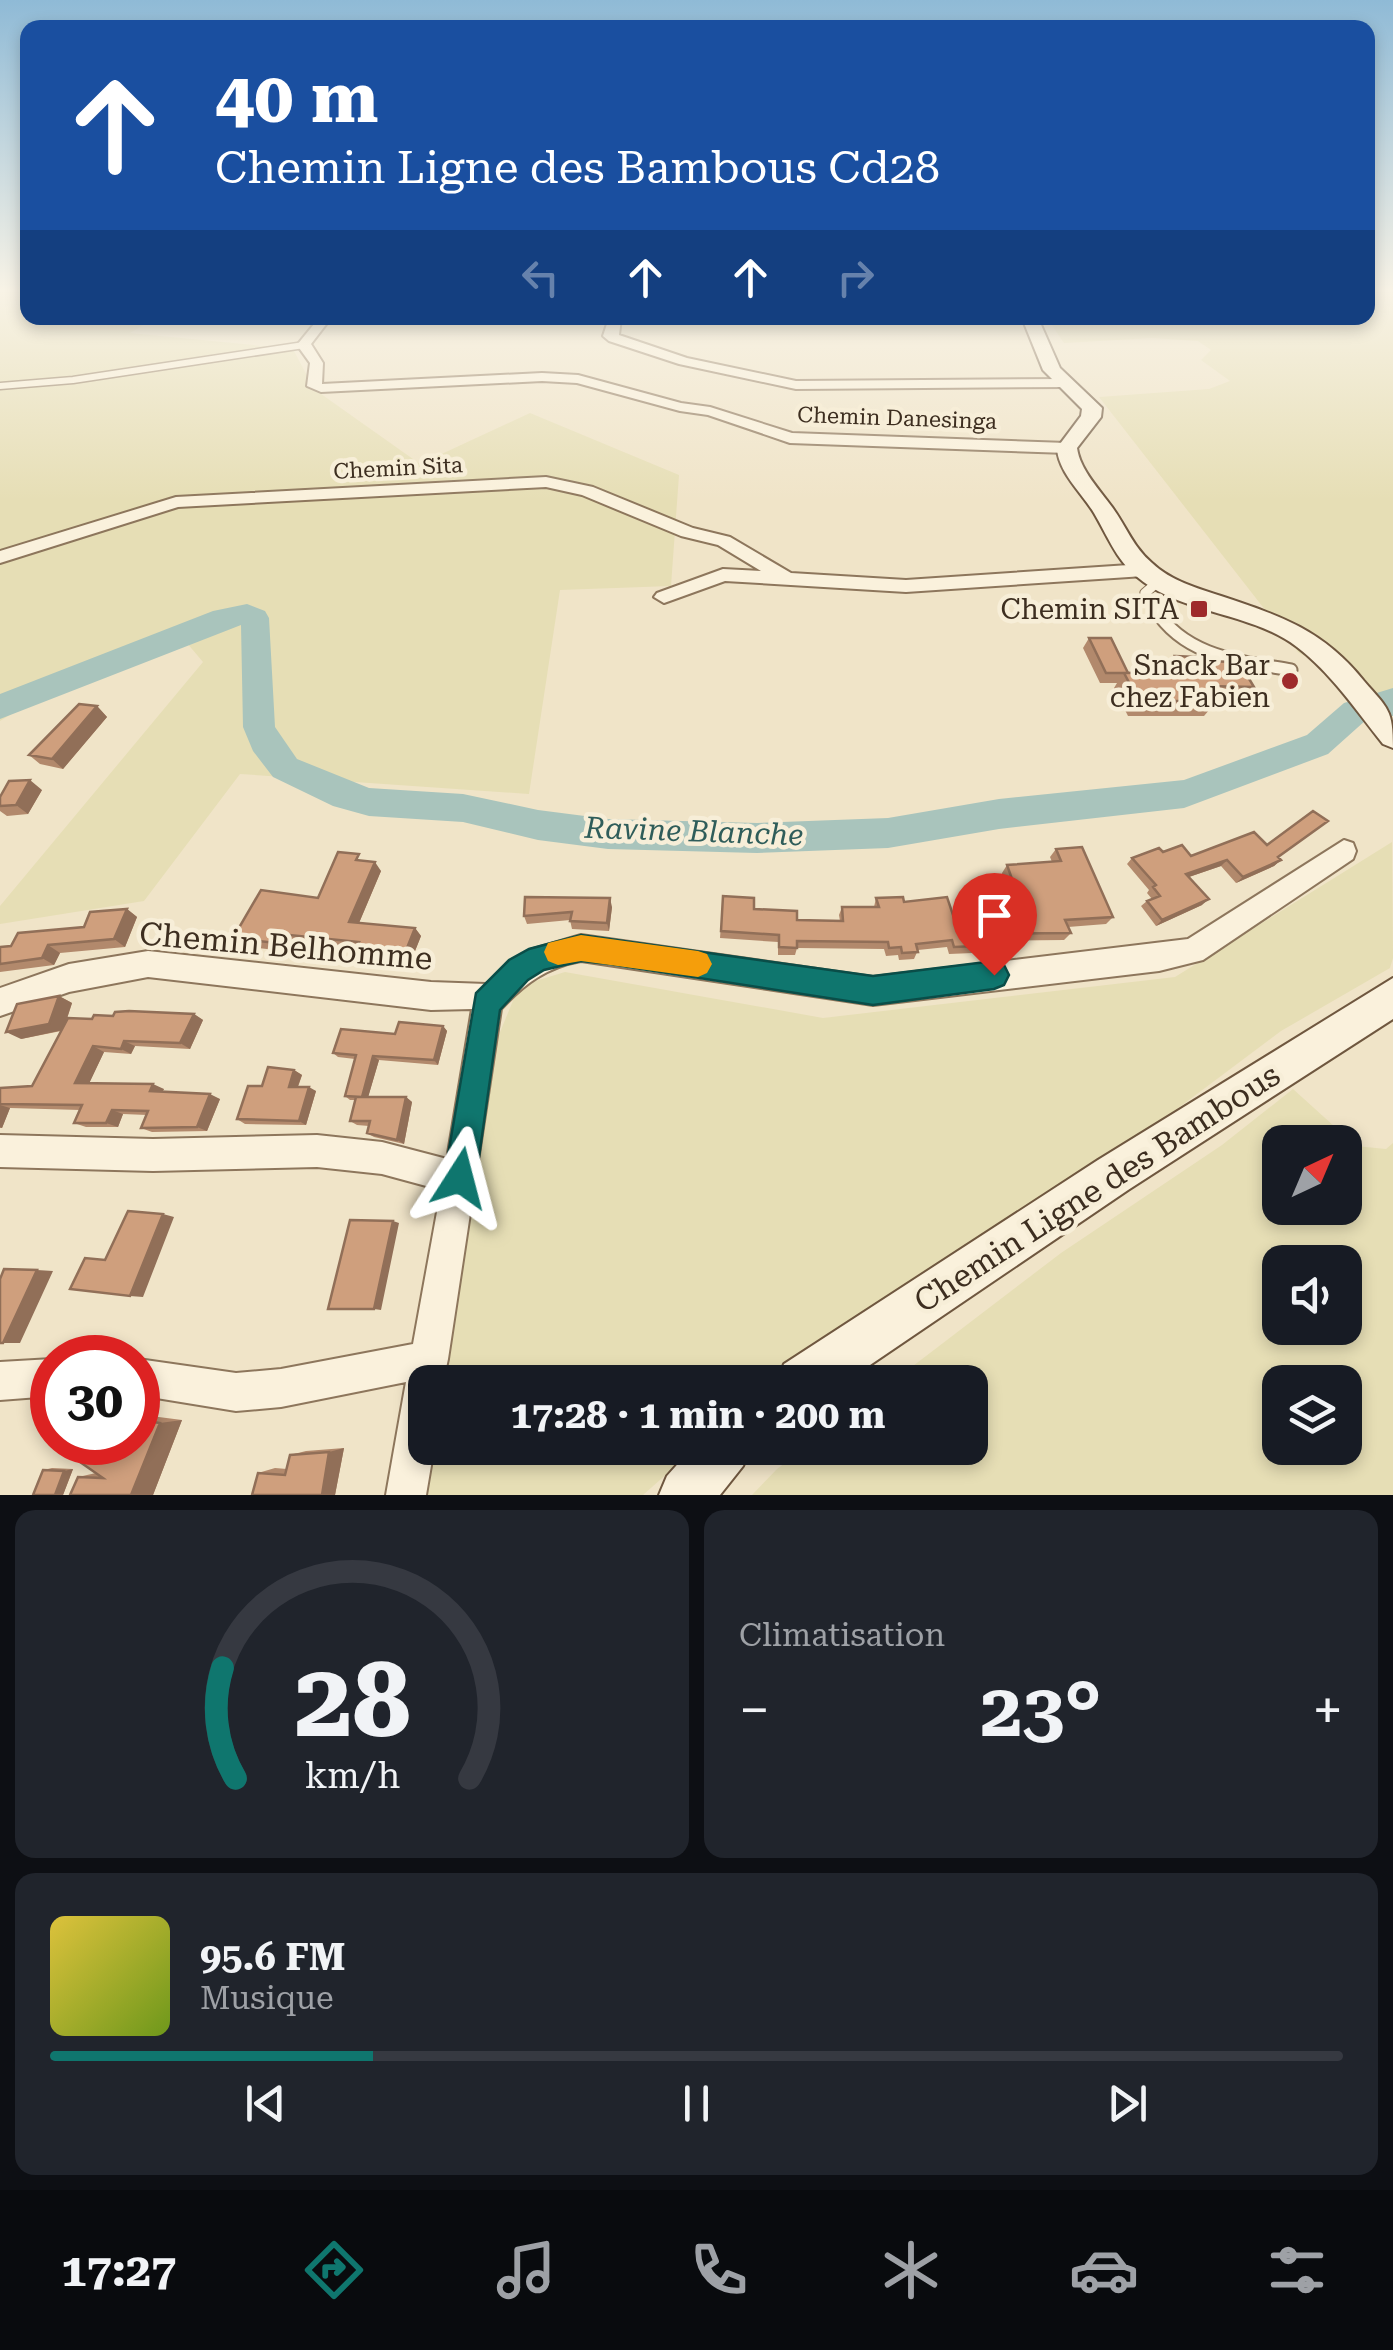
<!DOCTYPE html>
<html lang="fr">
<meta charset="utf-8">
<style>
body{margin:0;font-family:"Roboto Serif",serif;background:#20242c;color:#f1f3f6;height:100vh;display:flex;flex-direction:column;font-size:38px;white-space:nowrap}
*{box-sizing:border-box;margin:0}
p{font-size:32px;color:#9ea1a6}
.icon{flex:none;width:55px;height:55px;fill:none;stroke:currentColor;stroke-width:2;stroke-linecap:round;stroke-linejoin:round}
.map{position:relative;height:1495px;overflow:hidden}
.details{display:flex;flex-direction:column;gap:15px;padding:15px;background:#0d0f14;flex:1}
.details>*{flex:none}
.banner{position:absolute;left:20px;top:20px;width:1355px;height:305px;border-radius:20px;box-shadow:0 5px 15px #0003;background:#1a4fa0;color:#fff;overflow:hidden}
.needle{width:65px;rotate:44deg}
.buttons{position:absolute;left:1262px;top:1125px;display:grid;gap:20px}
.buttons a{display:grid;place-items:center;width:100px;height:100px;border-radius:20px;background:#171b24;box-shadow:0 5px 15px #0003;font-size:50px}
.speed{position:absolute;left:30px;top:1335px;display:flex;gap:20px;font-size:50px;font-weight:700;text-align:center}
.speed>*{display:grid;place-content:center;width:130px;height:130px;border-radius:50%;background:#171b24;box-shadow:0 5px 15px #0003;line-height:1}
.speed .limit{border:15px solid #d22;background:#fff;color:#111}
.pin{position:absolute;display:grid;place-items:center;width:85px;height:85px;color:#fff;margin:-102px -42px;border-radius:50% 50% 50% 0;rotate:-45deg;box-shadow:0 0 10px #0007}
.pin .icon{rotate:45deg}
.me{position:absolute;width:110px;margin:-55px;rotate:9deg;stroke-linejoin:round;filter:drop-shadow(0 0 8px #0008)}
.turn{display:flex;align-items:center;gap:35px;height:210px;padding:0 30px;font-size:45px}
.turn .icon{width:130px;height:130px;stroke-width:2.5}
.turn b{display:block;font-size:70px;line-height:85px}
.lanes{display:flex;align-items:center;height:95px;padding:0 30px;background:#0003;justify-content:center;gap:50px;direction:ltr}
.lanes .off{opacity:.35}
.big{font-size:75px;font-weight:700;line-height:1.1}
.details .card{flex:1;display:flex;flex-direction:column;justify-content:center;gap:15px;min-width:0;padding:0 35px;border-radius:20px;background:#20242c}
.details .dial{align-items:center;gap:0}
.dial svg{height:260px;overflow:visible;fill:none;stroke:#363941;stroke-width:7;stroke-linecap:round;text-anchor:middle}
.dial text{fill:#f1f3f6;stroke:none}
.song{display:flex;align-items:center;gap:30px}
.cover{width:120px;height:120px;border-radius:15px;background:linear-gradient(135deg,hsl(50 70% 55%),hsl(80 70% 35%))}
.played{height:10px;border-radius:5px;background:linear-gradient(90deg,#0f766e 25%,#363941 25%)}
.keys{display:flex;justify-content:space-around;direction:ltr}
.heat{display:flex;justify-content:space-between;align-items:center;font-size:55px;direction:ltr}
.details .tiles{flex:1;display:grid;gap:15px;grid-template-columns:1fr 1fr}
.card:last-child{grid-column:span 2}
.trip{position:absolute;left:408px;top:1365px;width:580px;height:100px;border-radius:20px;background:#171b24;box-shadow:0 5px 15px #0003;font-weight:700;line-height:100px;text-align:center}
.menu{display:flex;height:160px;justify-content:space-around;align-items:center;background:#090b0e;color:#9ea1a6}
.menu .icon{width:70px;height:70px}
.menu .current{color:#0f766e}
.menu b{font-size:45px;color:#f1f3f6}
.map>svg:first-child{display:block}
.farmland{fill:#e6deb5;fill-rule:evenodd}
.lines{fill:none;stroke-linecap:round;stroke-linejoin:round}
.river{fill:#a9c4bc;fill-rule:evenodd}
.service-far2-casing{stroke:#8d765c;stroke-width:9}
.service-far1-casing{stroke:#8d765c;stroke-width:11}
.service-casing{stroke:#8d765c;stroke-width:15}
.minor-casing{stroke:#8d765c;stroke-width:4}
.secondary-casing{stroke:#6f573f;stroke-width:4}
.service-far2{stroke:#faf1dc;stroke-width:6}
.service-far1{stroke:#faf1dc;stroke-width:9}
.service{stroke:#faf1dc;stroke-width:11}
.minor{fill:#faf1dc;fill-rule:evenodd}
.secondary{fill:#faf1dc;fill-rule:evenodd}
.wall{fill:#b2896c}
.shaded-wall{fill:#916f58}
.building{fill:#cf9f7d;stroke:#916f58;stroke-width:2.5}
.route{fill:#0f766e;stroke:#0a4d48;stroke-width:2.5}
.slow{fill:#f59e0b}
.poi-dot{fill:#9e2a2b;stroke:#f7eed8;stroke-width:4}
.labels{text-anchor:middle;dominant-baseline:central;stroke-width:9;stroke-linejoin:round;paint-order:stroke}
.far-street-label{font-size:22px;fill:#3d2e20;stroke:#f7eed8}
.poi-label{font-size:28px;fill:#3d2e20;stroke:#f7eed8;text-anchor:end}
.water-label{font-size:30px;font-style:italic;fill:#2f5d5a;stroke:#f7eed8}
.near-street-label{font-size:32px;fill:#3d2e20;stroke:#f7eed8}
</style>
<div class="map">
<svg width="1393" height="1495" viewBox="0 0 1393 1495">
<rect width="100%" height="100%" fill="#f0e4c8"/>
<path class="farmland" d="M0,292H27L28,318H155L130,333L293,349L314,389L420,464L530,413L679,475L671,586L560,590L529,794L240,774L144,901L0,924V906L203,662L181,636L76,674L0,721Z
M1368,292H1393V710L1298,652L1099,397L1209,389L1230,381L1201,360L1211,350L1198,341L1152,338L1064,343L1047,318H1368Z
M1392,842L1393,958L1390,968L1281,1031L1069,1190L809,1345L768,1382H439L482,1076L519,986L565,972L823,1018L1175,977Z
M1293,1089L1356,1146L1386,1149L1393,1143V1495H752L777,1469L805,1448H970V1382H892L1061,1253L1222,1145ZM1280,1142H1345V1208H1280ZM1280,1262H1345V1328H1280ZM1280,1382H1345V1448H1280Z
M427,1448H696L643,1495H418Z"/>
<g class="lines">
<path class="river" d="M247,604L265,611L269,618L275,727L297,759L369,788L463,794L538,810L608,819L757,823L888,818L999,799L1184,780L1307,735L1344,703L1393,688V716L1366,720L1328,754L1184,808L999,829L888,848L757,853L608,849L538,840L463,822L369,816L333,806L273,777L253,751L243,727L241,625L0,719V694L213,611Z"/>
<defs>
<path id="service-far2" d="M0,386L73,380L304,345"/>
<path id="service-far1" d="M1157,612L1145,593L1160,580"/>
<path id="service" d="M1155,609C1185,657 1240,661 1291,670"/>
<path id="minor" d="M319,318H331L311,344L323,363L322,384L542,373L578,375L681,403L710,407L792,433L1067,443L1075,448L1067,453L790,443L708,415L680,411L577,383L542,381L321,392L307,386L310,363L297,345Z
M609,318H621L619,335L687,358L796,381L1066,379L1073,383L1066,387L796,389L679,364L609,341L603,336Z
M546,477L593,487L693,528L730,537L791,573L906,580L1144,564L1153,570L1144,576L906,592L725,581L664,603L654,597L657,593L723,569L761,571L718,545L681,536L582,495L546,487L178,507L0,563V551L176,497Z
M1344,840L1353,843L1356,851L1353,859L1203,960L1159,971L873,1005L581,961C547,967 524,984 501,1009L448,1359L443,1382H425V1448H434L426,1495H386L406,1382L281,1407L236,1411L138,1395V1359L236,1373L281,1369L413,1344L441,1190L382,1174L317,1167L153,1171L0,1167V1135L153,1139L317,1135L382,1142L447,1159L472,1009L431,1010L148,977L69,992L0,1016V988L69,964L148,951L431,982L486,984L530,950L581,935L873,977L1188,939Z
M52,1359V1396L0,1400V1362Z"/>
<path id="secondary" d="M1022,318H1038L1060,368L1102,408L1101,417L1077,448C1080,470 1100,490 1112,507C1126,526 1133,547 1152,563C1171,581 1197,588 1221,596C1281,616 1323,630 1364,681C1388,709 1393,709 1393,748L1383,744C1356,710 1331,673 1297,647C1250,611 1181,615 1136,576C1116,559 1107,535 1094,513C1082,493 1058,472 1057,448L1081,416L1082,409L1043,370Z
M1393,978V1019L1128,1190L845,1382H777L784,1364L1098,1160Z
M692,1448H751L743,1466L720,1495H659L667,1476Z"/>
</defs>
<use href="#service-far2" class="service-far2-casing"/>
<use href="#service-far1" class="service-far1-casing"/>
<use href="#service" class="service-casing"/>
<use href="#minor" class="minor-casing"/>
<use href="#secondary" class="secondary-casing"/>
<use href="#service-far2" class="service-far2"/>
<use href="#service-far1" class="service-far1"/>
<use href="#service" class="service"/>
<use href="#minor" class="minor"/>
<use href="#secondary" class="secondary"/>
</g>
<path class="wall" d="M1089,638L1128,673L1165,672L1175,656L1198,661L1254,687L1241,702H1216L1204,716H1128L1114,688L1117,683H1100L1083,648Z
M97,706L107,717L63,769L40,764L29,755Z
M42,790L28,814L7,816L0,811V797Z
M1056,849L1113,917L1106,924L1068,927L1071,933L1064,940L977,941L978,946L973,953L949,954L947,947L918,950L914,959L899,960L898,955L886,956L884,949L797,948L795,955H778V942L720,938L723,896L754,909L797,920L840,921L839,915L842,907H874L876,898L904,902L955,921L984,918L976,886L981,878L1003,879L1002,873L1007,865L1052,862L1050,857Z
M1191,856L1279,857L1281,860L1274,866L1236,883L1221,866L1189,877L1202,905L1156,926L1141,906L1147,901L1152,899L1147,893L1149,890L1127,864L1132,858Z
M364,861L381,871L359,923L415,928L421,936L409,966L360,962L353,954L356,949L288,942L284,951L242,946L233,938L318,898Z
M612,907L609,931L572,929L570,920L527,924L524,916Z
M127,909L137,917L125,947L60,953L54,965L0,972V947L11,946L84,927Z
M59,996L72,1003L66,1022L113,1016L194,1014L203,1020L190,1049L135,1046L131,1054L104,1052L89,1083L164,1089L162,1092L220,1099L207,1131L152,1132L141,1128L147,1115L123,1114L118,1127H86L74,1123L80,1110L10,1108L2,1128H0V1088L32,1086L61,1031L21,1039Z
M443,1026L447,1031L438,1065L379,1060L368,1097H406L412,1102L404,1144L374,1137L367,1133L369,1126L357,1125L350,1121L355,1100H350L345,1096L355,1059L338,1057L333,1053L395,1034Z
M294,1070L302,1075L298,1087L316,1091L306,1125L245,1124L237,1119L262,1086Z
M138,1398L157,1402L151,1416L182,1420L153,1495L78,1477L96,1473L138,1442Z
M344,1448L335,1495H252L258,1473L275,1468L287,1469L290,1455L306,1451Z
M52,1468L73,1469L63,1495H33L43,1470Z"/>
<path class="shaded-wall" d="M97,706L107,717L63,769L52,759Z
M30,780L42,790L28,814L16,805Z
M1227,860L1221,866L1180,880L1186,874Z
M1281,860L1274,866L1236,883L1243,877Z
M375,862L381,871L356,930L349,922Z
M610,898L612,907L609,931L607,923Z
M1209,899L1202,905L1156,926L1162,920Z
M127,909L137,917L125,947L114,939Z
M415,928L421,936L409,966L403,958Z
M280,934L288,942L284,951L276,943Z
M48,945L60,953L54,965L42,958Z
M59,996L72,1003L63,1030L21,1039L6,1032Z
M194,1014L203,1020L190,1049L180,1043Z
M443,1026L447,1031L438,1065L434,1060Z
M124,1041L135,1046L131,1054L121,1049Z
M93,1046L104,1052L87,1088L75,1083Z
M373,1056L379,1060L367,1101L362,1097Z
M294,1070L302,1075L296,1091L289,1087Z
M153,1084L164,1089L160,1096L150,1091Z
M309,1087L316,1091L306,1125L299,1121Z
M210,1094L220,1099L207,1131L197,1127Z
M406,1097L412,1102L404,1144L397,1140Z
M0,1105L10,1108L2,1128L0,1127Z
M112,1110L123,1114L118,1127L106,1123Z
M163,1214L174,1217L143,1297L130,1296Z
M393,1221L399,1223L381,1310L374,1309Z
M37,1270L53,1271L20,1343H3Z
M157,1402L151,1416L138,1418V1404Z
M182,1420L153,1495H131L160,1423Z
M344,1448L335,1495H322L329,1452Z
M73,1469L63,1495H55L64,1471Z"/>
<path class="building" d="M1089,638H1111L1128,673H1106Z
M1175,656L1196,657L1198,661L1239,662L1254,687L1209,686L1217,701H1139L1124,673L1183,672Z
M79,704L97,706L52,759L29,755Z
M30,780L16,805L0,806V797L9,781Z
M1313,811L1328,821L1278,857L1281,860L1243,877L1227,860L1186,874L1209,899L1162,920L1147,901L1160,896L1153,887L1156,885L1132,858L1159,848L1163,852L1182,845L1191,856L1254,832L1267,845Z
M1082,847L1113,917L1065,920L1071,933L974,934L978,946L954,947L952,940L916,944L918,952L902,953L901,947L889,948L888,942L797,941V948L779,947V935L721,931L723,896L754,898V909L797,911V920L843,921L842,907H879L876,898L903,897L904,902L947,897L955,921L991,917L981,878L1012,879L1007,865L1061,861L1056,849Z
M338,852L359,854L356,860L375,862L349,922L415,928L403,958L353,954L359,942L280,934L276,943L233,938L261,890L318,898Z
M525,897L610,898L607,923L570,921L572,912L524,916Z
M127,909L114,939L48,945L42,958L0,964V947L11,946L18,933L84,927L90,912Z
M59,996L49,1024L6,1032L17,1004Z
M129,1011L194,1014L180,1043L124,1041L121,1049L93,1046L75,1083L153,1084L150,1091L210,1094L197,1127L141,1128L148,1111L112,1110L106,1123H74L82,1105L0,1104V1088L32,1086L68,1018L92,1019L94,1015L113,1016L115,1012Z
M399,1022L443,1026L434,1060L373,1056L362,1097L345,1096L356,1055L333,1053L341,1029L395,1034Z
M268,1067L294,1070L289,1087H309L299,1121L237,1119L248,1086H262Z
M356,1097H406L397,1140L367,1133L370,1121H350Z
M128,1211L163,1214L130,1296L70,1289L85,1258L105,1260Z
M350,1220L393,1221L374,1309H328Z
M4,1269L37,1270L3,1343H0V1279Z
M138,1420L160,1423L131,1495H70L78,1477L103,1478L70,1455L75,1442H138Z
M329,1452L322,1495H252L258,1473L285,1475L290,1455Z
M43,1470L64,1471L55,1495H33Z"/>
<linearGradient id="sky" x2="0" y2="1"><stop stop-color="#8fbad6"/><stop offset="0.58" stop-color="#f8f3e6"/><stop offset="1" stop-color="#f8f3e6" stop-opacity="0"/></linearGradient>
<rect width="1393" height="501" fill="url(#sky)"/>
<path class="route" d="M581,935L873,976L994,961L1004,965L1009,975L1004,985L994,989L873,1005L609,964L581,961L544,970L528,980L500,1010L476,1178L472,1190L460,1195L448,1190L444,1178L476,993L509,960L529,949Z"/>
<path class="slow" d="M581,935L698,951L707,954L712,964L707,973L698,977L581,961L558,965L548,961L544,952L548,943Z"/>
<g class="poi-dot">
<rect x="1189" y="599" width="20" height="20" rx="5"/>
<circle cx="1290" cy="681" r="10"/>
</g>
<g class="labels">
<g class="far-street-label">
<text transform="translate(897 418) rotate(2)">Chemin Danesinga</text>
<text transform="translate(398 468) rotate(-3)">Chemin Sita</text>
</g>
<g class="poi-label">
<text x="1179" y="609">Chemin SITA</text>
<text x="1270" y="665">Snack Bar<tspan x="1270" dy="32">chez Fabien</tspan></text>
</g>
<g class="water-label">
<text transform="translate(694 831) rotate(2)">Ravine Blanche</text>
</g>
<g class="near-street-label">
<text transform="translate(286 946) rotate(5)">Chemin Belhomme</text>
<text transform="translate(1097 1188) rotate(-33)">Chemin Ligne des Bambous</text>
</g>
</g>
</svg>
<div class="buttons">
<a><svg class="needle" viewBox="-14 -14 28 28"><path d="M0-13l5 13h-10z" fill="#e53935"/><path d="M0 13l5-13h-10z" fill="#9ea1a6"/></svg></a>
<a><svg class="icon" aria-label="sound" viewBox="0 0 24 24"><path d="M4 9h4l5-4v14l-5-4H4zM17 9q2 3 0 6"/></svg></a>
<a><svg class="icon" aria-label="layers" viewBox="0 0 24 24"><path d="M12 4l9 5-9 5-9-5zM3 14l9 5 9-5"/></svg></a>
</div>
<div class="speed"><div class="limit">30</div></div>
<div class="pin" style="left:994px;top:975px;background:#d93025"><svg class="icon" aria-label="arrive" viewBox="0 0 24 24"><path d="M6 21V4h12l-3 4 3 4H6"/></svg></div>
<svg class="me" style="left:460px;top:1178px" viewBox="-20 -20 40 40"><path d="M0-17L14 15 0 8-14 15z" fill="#0f766e" stroke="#fff" stroke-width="4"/></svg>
<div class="trip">17:28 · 1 min · 200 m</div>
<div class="banner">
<div class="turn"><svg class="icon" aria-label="ahead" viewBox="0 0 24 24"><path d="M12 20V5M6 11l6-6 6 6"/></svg><div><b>40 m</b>Chemin Ligne des Bambous Cd28</div></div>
<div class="lanes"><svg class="icon off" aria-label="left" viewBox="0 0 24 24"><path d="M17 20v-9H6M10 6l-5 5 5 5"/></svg><svg class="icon" aria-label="ahead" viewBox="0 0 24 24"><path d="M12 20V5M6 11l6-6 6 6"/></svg><svg class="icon" aria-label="ahead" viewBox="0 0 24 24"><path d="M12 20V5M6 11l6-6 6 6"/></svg><svg class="icon off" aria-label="right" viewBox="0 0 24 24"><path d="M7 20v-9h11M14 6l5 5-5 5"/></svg></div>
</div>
</div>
<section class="details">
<div class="tiles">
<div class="card dial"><svg viewBox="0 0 100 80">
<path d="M14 69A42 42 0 1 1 86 69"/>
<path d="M14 69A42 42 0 0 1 10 35" stroke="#0f766e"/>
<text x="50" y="56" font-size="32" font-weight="700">28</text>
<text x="50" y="72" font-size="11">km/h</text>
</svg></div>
<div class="card"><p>Climatisation</p>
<div class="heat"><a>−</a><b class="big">23°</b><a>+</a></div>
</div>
<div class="card">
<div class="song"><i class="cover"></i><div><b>95.6 FM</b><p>Musique</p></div></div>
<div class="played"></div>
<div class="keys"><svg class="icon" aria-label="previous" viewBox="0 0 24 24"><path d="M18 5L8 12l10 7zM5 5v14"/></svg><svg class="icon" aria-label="pause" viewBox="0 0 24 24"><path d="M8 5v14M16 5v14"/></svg><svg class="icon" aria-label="next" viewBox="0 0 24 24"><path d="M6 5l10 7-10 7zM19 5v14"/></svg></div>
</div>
</div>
</section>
<nav class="menu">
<b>17:27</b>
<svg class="icon current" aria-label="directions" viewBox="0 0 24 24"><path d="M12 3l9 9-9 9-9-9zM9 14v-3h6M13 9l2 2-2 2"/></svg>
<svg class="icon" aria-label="music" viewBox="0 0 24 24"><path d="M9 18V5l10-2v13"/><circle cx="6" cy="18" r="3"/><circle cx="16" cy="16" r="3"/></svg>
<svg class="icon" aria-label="phone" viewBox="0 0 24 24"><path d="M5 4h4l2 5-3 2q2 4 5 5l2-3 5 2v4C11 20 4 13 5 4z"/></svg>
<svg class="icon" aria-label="climate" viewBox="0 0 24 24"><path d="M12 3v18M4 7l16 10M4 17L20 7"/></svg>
<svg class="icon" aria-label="car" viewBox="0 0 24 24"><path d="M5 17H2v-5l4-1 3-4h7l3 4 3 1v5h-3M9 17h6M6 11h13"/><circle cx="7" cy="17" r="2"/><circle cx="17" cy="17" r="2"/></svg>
<svg class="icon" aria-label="filters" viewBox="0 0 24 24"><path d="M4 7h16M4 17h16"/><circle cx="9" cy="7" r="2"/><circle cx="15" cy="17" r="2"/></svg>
</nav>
